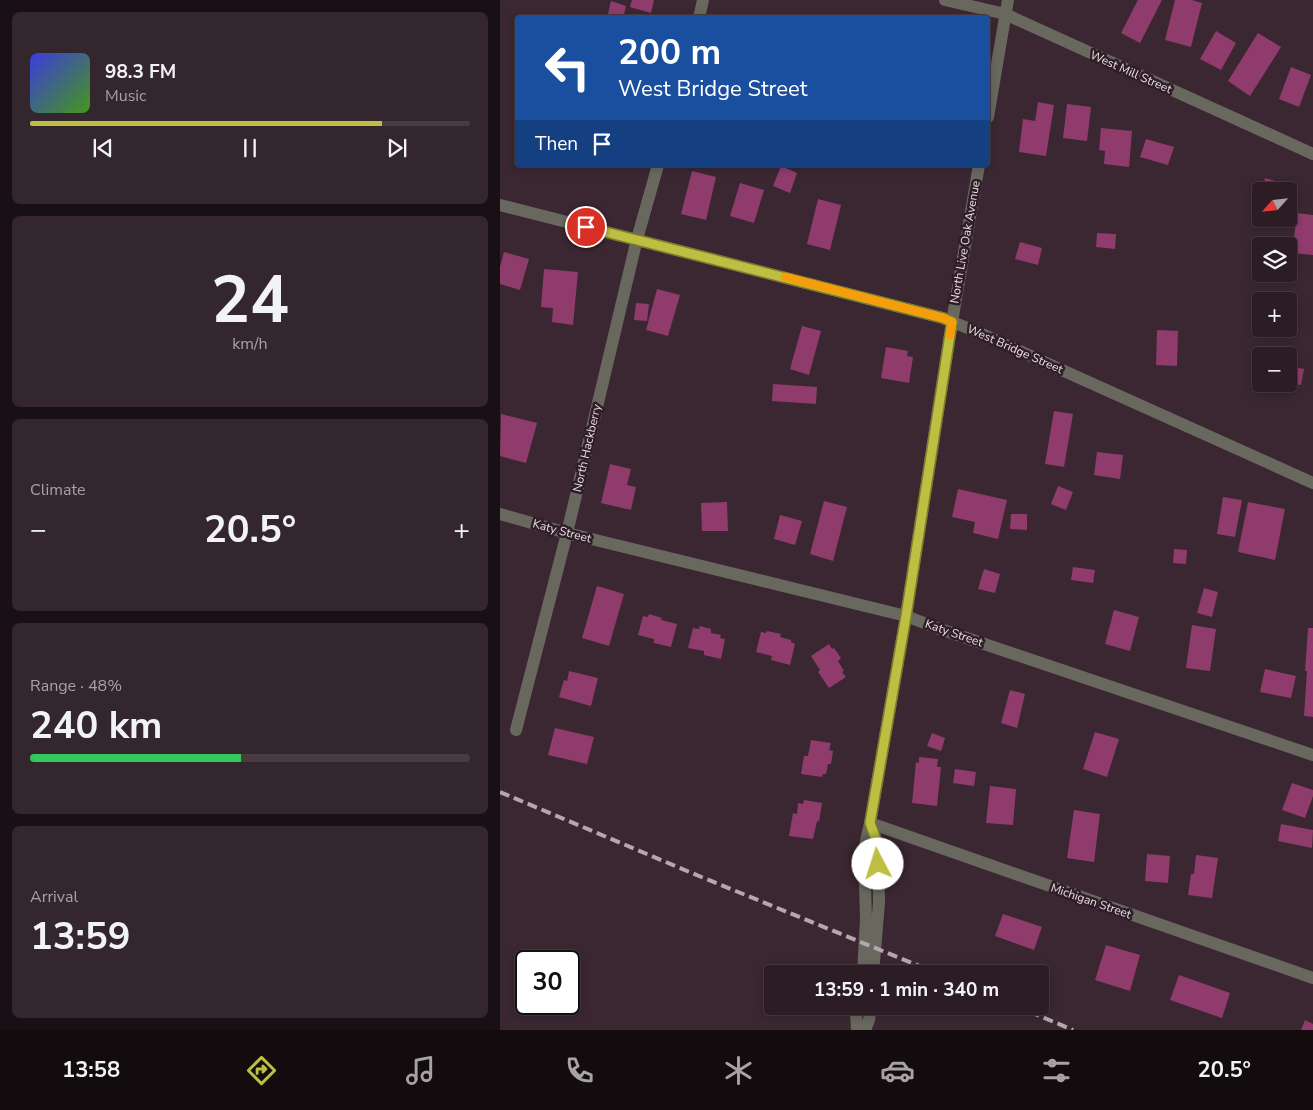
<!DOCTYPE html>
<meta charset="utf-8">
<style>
body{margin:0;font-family:"Nunito Sans",sans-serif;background:#34262d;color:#f1f3f6;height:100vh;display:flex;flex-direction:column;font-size:19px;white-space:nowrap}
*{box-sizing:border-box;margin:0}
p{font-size:16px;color:#a6a2a7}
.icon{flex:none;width:28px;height:28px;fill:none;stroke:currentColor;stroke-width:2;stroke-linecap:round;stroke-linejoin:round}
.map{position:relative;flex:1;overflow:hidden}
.sheet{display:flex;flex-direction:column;gap:12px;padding:12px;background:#181014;width:500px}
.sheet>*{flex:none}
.guide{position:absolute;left:15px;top:15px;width:475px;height:152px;border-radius:5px;box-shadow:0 2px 8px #0003,0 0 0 1px #483b42;background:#1a4fa0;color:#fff;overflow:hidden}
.needle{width:32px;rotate:243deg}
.buttons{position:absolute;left:752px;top:182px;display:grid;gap:10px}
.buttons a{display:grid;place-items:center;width:45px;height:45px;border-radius:5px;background:#2c1d25;box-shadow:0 2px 8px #0003,0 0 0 1px #483b42;font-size:25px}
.speed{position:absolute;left:15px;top:950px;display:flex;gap:10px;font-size:25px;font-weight:700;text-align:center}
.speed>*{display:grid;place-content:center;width:65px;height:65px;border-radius:50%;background:#2c1d25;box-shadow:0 2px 8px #0003,0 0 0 1px #483b42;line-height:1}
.speed .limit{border:2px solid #111;border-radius:8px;background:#fff;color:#111}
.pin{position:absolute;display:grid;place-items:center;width:42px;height:42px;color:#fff;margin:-21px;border:2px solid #fff;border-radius:50%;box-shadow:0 1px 5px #0007}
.me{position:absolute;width:55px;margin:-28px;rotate:355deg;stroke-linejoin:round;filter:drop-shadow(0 0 4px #0008)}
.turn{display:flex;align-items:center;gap:18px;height:105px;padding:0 20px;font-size:22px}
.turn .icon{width:65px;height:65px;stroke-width:2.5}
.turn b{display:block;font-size:35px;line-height:42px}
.then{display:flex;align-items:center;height:48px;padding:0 20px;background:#0003;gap:10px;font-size:19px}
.big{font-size:38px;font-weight:700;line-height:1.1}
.sheet .card{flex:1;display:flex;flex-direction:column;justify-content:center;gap:8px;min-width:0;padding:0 18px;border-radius:8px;background:#34262d}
.sheet .dial{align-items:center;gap:0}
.dial b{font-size:65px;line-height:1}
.song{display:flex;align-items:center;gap:15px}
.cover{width:60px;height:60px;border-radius:8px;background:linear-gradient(135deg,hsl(240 70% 55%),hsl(100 70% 35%))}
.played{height:5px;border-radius:2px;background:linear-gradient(90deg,#bebf42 80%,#483b42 80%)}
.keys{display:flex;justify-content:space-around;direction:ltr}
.heat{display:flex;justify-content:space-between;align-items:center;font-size:28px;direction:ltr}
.charge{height:8px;border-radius:4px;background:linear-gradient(90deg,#34c759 48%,#483b42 0)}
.trip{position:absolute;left:264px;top:965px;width:285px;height:50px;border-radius:5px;background:#2c1d25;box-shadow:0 2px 8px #0003,0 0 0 1px #483b42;font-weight:700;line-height:50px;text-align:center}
.menu{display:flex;height:80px;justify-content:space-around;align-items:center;background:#120c0f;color:#a6a2a7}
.menu .icon{width:35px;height:35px}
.menu .on{color:#bebf42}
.menu b{font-size:22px;color:#f1f3f6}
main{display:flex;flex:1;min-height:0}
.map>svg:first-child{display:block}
.building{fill:#8f3c6c}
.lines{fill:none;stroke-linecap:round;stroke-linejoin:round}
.street{stroke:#68685f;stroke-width:12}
.rail{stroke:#b5a7ae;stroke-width:4;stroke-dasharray:10 5;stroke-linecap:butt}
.route-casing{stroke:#7c7c2b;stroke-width:12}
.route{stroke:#bebf42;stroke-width:9}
.slow{stroke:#f59e0b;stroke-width:9}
.labels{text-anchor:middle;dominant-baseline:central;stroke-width:5;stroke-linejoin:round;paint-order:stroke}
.street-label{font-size:12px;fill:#ebdee4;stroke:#2f1d27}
</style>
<main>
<section class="sheet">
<div class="card">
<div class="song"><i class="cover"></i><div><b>98.3 FM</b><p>Music</p></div></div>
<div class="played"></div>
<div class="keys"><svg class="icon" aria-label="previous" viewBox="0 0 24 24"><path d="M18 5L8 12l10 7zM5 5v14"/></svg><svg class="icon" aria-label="pause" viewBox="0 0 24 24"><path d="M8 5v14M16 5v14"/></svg><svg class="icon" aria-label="next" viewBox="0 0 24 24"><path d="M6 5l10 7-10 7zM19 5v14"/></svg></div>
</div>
<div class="card dial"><b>24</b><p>km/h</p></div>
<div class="card"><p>Climate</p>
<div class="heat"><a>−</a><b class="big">20.5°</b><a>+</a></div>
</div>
<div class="card"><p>Range · 48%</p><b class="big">240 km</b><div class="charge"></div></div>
<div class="card"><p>Arrival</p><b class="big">13:59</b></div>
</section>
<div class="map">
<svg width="813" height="1030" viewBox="0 0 813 1030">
<rect width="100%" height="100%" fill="#3a2731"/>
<path class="building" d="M132,0H154L151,13L130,7Z
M638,0H662L640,43L621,33Z
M675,0H692L702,3L691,47L665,40Z
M111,1L126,6L123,18H107Z
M716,31L736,43L721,70L700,59Z
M758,33L781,47L750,96L728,81Z
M791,67L811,75L799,107L779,99Z
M538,102L554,105L546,156L519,152L523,119L535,121Z
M567,104L591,107L587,141L563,138Z
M601,128L632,131L629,167L604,164L605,151L599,150Z
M646,139L674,147L668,165L640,157Z
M281,166L297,173L290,193L273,186Z
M192,171L216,177L206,220L181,214Z
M765,178L786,184L785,191H762Z
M240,183L264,190L254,223L230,216Z
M318,199L341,205L330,250L307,244Z
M797,213L813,215V255L792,253Z
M597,233L616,234L615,249L596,247Z
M520,242L542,248L538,265L515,259Z
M4,252L29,259L20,290L0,284V267Z
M44,269L78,272L73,325L52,322L53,308L41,307Z
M157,289L180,295L168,336L146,330Z
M136,303L149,304L147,321L134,320Z
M302,326L321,331L309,375L290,369Z
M657,330L678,331L677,366L656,365Z
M386,347L408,351L407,356L413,357L409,383L381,378Z
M789,366L804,369L801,385L789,383Z
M273,384L317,387L316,404L272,401Z
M554,411L573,414L564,467L545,464Z
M1,414L37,423L26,463L0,456Z
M597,452L623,455L620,479L594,475Z
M110,464L131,469L127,485L136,487L131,510L101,503Z
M558,486L573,492L566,510L551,504Z
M458,489L507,500L498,539L473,533L475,522L452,517Z
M723,497L742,500L735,537L717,534Z
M324,501L347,507L333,561L310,554Z
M227,502L228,531H202L201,503Z
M748,502L785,509L775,560L738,552Z
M511,514H527V530L510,529Z
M280,515L302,521L295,545L274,539Z
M674,549L687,550L686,564L673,563Z
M573,567L595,570L593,583L571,580Z
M484,569L500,574L495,593L478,589Z
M97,586L124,594L109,646L82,638Z
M704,588L718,592L712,617L697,613Z
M614,610L639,617L630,651L605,644Z
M149,614L162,618L161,620L177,624L171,647L154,643V639L138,635L143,616L148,617Z
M692,625L716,629L710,671L686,668Z
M200,626L211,629V633L221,635L220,638L225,639L221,659L204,655V651L188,648L193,628L199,629Z
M808,628H813V717L804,716L807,671H805Z
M267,631L281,634L280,637L291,640V642L295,644L290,665L271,660L272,656L256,652L261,632L266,633Z
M329,644L332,649L334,648L341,658L338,661L344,671L342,672L346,677L329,688L318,672L320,670L311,656Z
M765,669L796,676L791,698L760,692Z
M69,671L98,678L91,706L59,697L64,680L67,681Z
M510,690L525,694L517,728L501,723Z
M55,728L94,737L87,764L48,755Z
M595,732L619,739L607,777L583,769Z
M432,733L445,738L441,751L427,746Z
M311,740L331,743L329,750L333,751L331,764H328L326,774H323L322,777L301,774L304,756H308Z
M419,757L438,759L437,767H441L437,806L412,803L416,762L419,763Z
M455,769L476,772L474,786L453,783Z
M792,783L813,790V796L805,818L782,810Z
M490,786L516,789L513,825L486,823Z
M304,800L322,803L319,822L317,821L313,839L289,836L293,813L297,814L298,803L303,804Z
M574,810L600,814L594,862L567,858Z
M781,824L813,830L812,848L778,841Z
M647,854L670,856L668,883L645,881Z
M696,855L718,858L712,898L688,895L691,874H694Z
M503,914L542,927L534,950L495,936Z
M606,945L640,955L630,991L595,980Z
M679,975L730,993L722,1018L670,1000Z
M805,1020L813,1024V1030H801Z"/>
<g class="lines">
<path class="street" d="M445,0L505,14L813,154
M199,18L203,0
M488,117L508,0
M0,205L443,318L482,334L813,483
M0,514L67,533L406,616L437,628L813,755
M16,730L67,533L137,239L158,165
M370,823L813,978
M370,823L378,845L379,902L373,974
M363,974L366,919L364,850L370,823L406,616L452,322L479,165
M357,1030L356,1013L358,1006
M365,1030L369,1020L371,1006"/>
<path class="rail" d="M0,792L199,876L439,974
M516,1006L573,1030"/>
</g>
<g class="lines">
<defs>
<path id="route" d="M86,227L443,318L452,322L406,616L370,823L378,845V864"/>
</defs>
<use href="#route" class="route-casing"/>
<use href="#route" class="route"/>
<path class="slow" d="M285,277L443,318L452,322L450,335"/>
</g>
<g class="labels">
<g class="street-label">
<text transform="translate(631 72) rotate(24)">West Mill Street</text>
<text transform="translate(465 242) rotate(-80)">North Live Oak Avenue</text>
<text transform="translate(515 349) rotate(24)">West Bridge Street</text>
<text transform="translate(87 448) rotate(-77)">North Hackberry</text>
<text transform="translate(62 531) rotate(15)">Katy Street</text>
<text transform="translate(454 633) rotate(19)">Katy Street</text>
<text transform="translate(591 901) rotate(19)">Michigan Street</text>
</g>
</g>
</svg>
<div class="buttons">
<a><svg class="needle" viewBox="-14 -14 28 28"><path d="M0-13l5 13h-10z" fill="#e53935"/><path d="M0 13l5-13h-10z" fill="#a6a2a7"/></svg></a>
<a><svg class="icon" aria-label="layers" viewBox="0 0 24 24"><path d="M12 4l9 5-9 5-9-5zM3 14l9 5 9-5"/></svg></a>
<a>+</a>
<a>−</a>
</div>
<div class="speed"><div class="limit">30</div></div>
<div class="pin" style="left:86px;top:227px;background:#d93025"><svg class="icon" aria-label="arrive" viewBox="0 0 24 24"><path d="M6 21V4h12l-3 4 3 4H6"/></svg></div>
<svg class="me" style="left:378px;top:864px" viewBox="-20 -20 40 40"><circle r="19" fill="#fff"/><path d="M0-13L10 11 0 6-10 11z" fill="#bebf42"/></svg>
<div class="trip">13:59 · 1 min · 340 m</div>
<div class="guide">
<div class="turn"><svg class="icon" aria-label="left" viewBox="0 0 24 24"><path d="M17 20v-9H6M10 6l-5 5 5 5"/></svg><div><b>200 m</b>West Bridge Street</div></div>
<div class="then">Then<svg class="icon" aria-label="arrive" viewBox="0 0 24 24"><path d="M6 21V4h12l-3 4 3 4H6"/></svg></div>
</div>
</div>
</main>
<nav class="menu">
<b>13:58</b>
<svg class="icon on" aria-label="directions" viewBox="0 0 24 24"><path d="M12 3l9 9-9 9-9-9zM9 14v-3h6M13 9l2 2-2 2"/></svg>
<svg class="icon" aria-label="music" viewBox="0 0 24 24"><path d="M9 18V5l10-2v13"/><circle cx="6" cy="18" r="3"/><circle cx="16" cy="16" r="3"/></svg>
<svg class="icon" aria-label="phone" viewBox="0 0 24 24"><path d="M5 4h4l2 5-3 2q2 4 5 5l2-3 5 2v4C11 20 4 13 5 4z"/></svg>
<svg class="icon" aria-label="climate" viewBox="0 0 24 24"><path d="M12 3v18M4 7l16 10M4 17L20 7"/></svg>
<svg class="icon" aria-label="car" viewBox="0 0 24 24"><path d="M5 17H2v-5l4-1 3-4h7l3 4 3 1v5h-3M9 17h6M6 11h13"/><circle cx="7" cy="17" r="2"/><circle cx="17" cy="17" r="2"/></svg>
<svg class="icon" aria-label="filters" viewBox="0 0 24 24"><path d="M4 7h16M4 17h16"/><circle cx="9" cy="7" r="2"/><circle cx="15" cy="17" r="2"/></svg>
<b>20.5°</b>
</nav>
